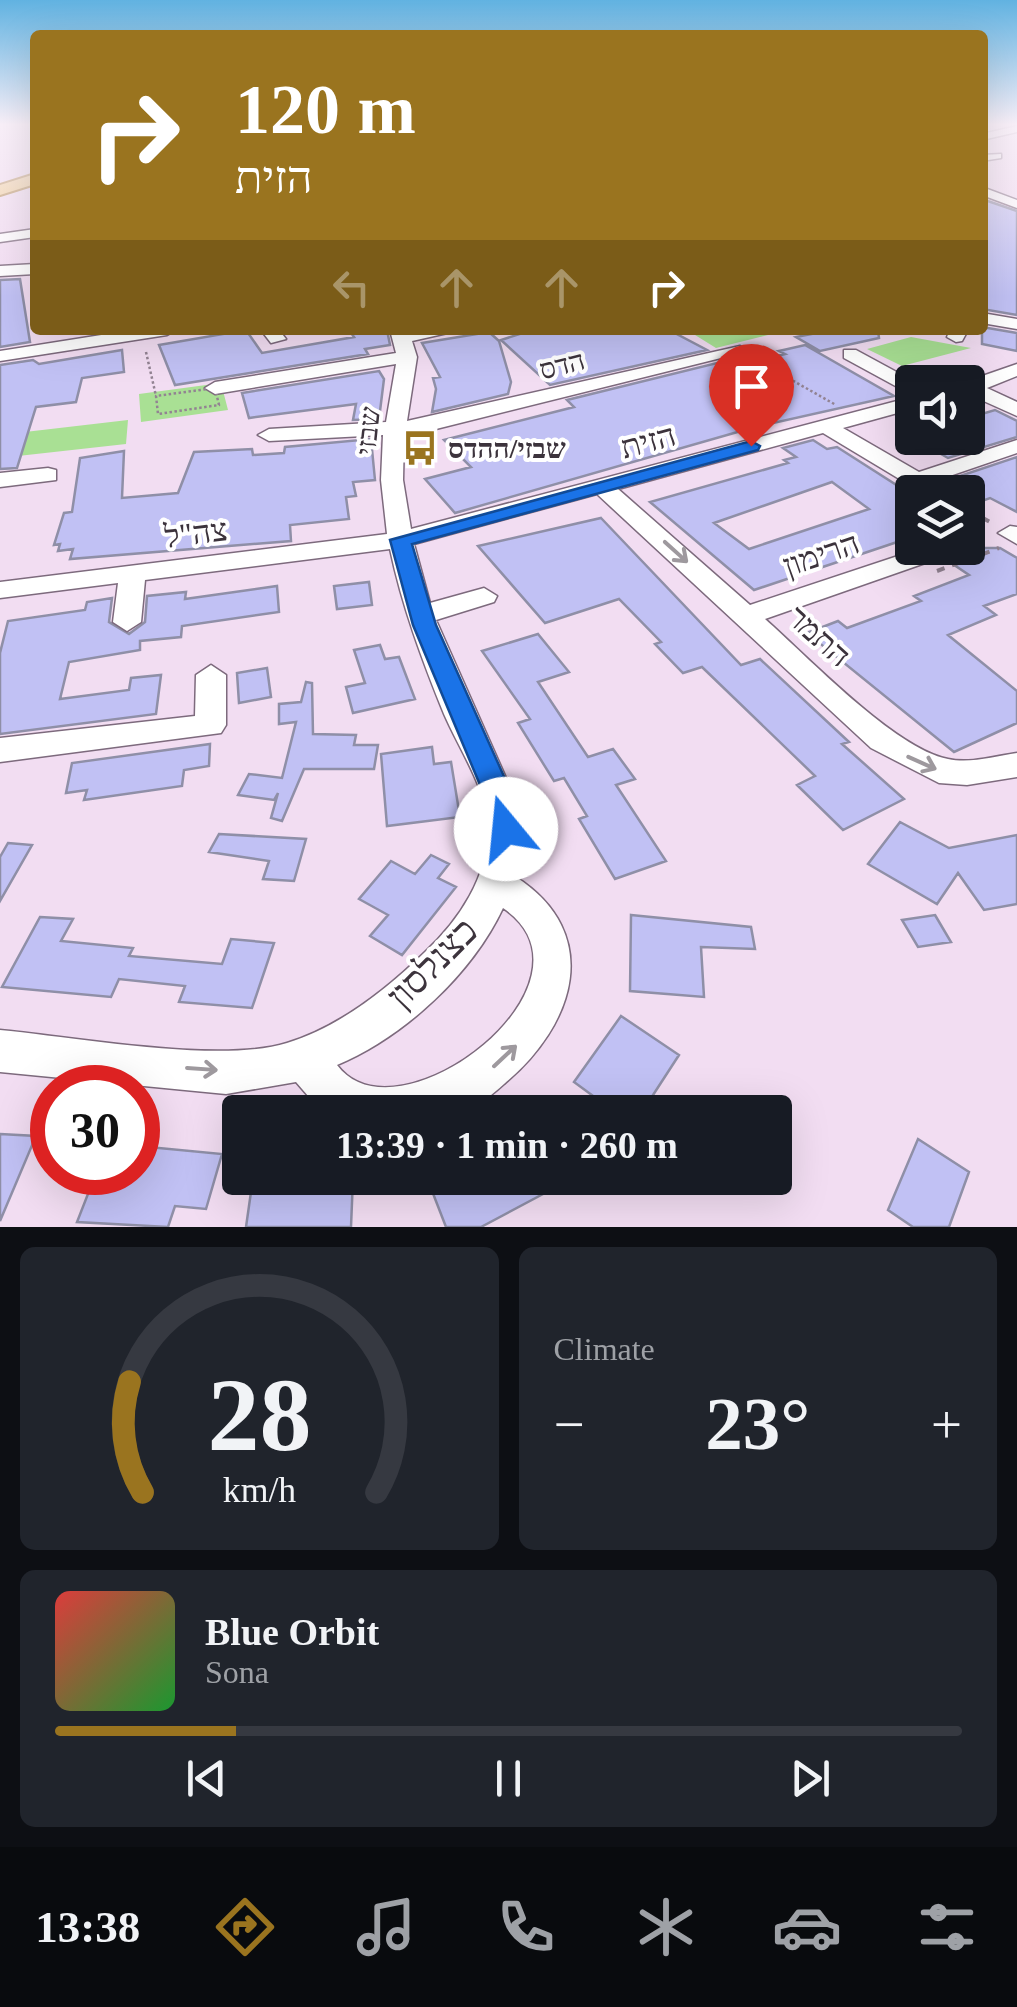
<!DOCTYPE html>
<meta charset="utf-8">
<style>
body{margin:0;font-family:"Times New Roman","Noto Sans Hebrew",serif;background:#20242c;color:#f1f3f6;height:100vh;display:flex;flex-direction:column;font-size:38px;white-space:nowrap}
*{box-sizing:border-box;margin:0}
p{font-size:32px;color:#9ea1a6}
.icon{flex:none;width:55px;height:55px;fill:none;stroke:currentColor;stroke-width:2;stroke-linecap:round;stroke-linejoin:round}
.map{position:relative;height:1227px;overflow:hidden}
.side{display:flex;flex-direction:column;gap:20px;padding:20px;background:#0d0f14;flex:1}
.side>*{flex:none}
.banner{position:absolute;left:30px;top:30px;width:958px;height:305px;border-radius:10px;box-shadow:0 10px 40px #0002;background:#9a741f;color:#fff;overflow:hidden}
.buttons{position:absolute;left:895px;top:365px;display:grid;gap:20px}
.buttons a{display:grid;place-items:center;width:90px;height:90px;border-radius:10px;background:#171b24;box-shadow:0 10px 40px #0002;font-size:50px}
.speed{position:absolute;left:30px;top:1065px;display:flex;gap:20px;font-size:50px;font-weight:700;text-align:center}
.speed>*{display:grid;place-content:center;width:130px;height:130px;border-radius:50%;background:#171b24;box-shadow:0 10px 40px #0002;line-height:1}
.speed .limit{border:15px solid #d22;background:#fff;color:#111}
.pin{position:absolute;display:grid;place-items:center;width:85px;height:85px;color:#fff;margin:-102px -42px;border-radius:50% 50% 50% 0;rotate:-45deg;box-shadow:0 0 10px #0007}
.pin .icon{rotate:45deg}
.me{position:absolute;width:110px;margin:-55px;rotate:343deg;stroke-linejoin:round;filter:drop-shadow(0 0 8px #0008)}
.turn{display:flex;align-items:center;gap:35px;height:210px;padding:0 40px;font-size:45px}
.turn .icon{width:130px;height:130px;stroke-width:2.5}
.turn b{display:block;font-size:70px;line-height:85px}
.lanes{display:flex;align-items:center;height:95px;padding:0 40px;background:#0003;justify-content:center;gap:50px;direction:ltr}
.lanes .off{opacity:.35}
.big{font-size:75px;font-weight:700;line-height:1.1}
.side .tile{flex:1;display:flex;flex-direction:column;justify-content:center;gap:15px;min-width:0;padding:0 35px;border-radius:15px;background:#20242c}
.side .dial{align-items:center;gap:0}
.dial svg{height:260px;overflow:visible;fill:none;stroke:#363941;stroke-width:7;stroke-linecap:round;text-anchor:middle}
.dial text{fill:#f1f3f6;stroke:none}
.song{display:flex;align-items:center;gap:30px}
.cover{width:120px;height:120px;border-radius:15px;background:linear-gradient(135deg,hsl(0 70% 55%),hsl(130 70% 35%))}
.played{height:10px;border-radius:5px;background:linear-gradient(90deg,#9a741f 20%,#363941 20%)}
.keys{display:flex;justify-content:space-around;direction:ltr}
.heat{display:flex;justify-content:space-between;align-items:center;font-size:55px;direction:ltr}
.side .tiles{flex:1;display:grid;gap:20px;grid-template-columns:1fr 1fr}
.tile:last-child{grid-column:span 2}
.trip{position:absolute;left:222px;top:1095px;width:570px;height:100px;border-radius:10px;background:#171b24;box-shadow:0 10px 40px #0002;font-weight:700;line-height:100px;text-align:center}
.tabs{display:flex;height:160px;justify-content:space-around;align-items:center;background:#090b0e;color:#9ea1a6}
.tabs .icon{width:70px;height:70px}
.tabs .current{color:#9a741f}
.tabs b{font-size:45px;color:#f1f3f6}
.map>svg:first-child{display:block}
.green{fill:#a9e094}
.building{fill:#c1c1f4;stroke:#8f8fa7;stroke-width:2.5;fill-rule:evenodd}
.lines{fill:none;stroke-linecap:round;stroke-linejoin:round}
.minor-casing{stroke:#7d6a7d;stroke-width:3}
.major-casing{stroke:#ac803a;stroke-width:4}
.path-far1{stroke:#928392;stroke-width:2.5;stroke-dasharray:2.5 2.5;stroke-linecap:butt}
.path{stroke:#928392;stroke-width:4;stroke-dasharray:8 8;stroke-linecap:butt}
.minor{fill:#fff;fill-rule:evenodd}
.major{fill:#f2cc88;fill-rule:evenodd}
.oneway{stroke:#9e999e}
.route{fill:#1a73e8;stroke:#114b97;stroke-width:2.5}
.labels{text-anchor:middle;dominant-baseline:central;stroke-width:8;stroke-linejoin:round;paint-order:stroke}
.far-street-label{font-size:28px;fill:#3c333c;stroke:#fff}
.far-poi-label{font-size:28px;font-weight:bold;fill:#3c333c;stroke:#fff;text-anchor:start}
.street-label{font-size:32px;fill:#3c333c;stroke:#fff}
.near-street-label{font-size:38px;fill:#3c333c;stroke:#fff}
</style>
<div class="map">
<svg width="1017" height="1227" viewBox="0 0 1017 1227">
<rect width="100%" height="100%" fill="#f2ddf2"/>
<path class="green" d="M687,330H788L716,348Z
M911,337L971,348L902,366L867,349Z
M221,383L228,410L141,422L139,394Z
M128,420L126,444L18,456L25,432Z"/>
<path class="building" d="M982,199L1017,211V315L982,309Z
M20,279L30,342L0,347V280Z
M982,327L1017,333V351L982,344Z
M246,330L262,353L354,337L349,330H387L390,345L365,349L368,354L175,385L159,345Z
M532,330H669L707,350L550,385L501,340Z
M832,330H878L879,338L820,351L796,337Z
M489,332L499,341L511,382L508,394L432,412L436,389L433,378L440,377L422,343Z
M805,345L894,396L755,427L455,513L425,479L471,467L444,440L574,407L567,400L725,361L734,366L785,354L779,351Z
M122,350L124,372L82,378L76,402L36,407L17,468L0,469V365L33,360L39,364Z
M379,371L384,379L379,419L353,420L356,404L249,418L242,393Z
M995,410L1017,421V437L948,458L913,438H968V418Z
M371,439L375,480L353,482L356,496L346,497L349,519L290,525L291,541L70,559L73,549L58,551L60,544L54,545L64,513L72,512L80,458L124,451L122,498L178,493L194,452L252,449L253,455L284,453L285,447Z
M813,440L827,449L837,447L912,495V537L754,590L650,502L788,463L784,460L796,457L783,448ZM832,482L869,509L749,549L714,523Z
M1017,457V512L990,498L968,506V492L951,486L966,479L960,476Z
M601,518L741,665L760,659L849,742L842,744L904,799L843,830L797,785L815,776L702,667L683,673L655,644L661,642L619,599L545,623L478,546Z
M929,548H1000L1017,558V594L984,606L996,615L948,635L1017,691V723L954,752L807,633L838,621L847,628L921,601L914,596L969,575Z
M369,582L372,605L337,609L334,586Z
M277,586L279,612L182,626L181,637L140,641V650L69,662L60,699L129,690L131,678L161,675L156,714L0,734V653L8,621L85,610L87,602L112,598L109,622L129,634L145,622L147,596L186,592L185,599Z
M538,634L569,672L538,682L588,757L613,749L635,779L616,785L666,861L615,879L579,819L587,816L564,778L554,781L518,723L530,719L482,651Z
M380,645L385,659L399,657L415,699L353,713L346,687L365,683L354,650Z
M267,668L271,697L239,703L237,673Z
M306,682L312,683L313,734L356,735L354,745H378L374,769H304L282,821L271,818L278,793L274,800L238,795L249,774L282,778L296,722L279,724V704L301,702Z
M210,744L209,766L184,770L182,786L84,800L87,790L66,793L72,763Z
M432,747L434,764L451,762L460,817L387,826L381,754Z
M900,822L949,848L1017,835V904L984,910L958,873L937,904L868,864Z
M219,834L306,839L294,881L263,879L269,861L209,852Z
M8,843L32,845L0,901V857Z
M431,855L449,864L438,878L456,887L402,955L370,936L388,915L359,899L391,861L415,874Z
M631,915L751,927L755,949L701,947L704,997L630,991Z
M935,915L951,942L918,947L902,920Z
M40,917L73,919L61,941L133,948L129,956L222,964L231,939L274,943L252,1008L179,1002L185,986L119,979L111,997L2,987Z
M621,1016L679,1055L642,1112H615L574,1082Z
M0,1134L36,1136L0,1221Z
M918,1139L969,1172L949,1227H913L888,1210Z
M138,1146L222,1154L206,1209L175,1206L168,1227L77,1222L93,1181L115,1184L120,1172H138Z
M253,1178H353L351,1227H246Z
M427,1178H536L543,1194L481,1227H446Z"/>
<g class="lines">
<defs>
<path id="minor" d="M1017,126V132L982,140V134Z
M1001,154V158L982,161V155Z
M982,187L1017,200V208L982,195Z
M35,229V237L0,242V234Z
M35,264V274L0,276V266Z
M982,313L1017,319V329L982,323Z
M133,330H176L167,335L0,361V351Z
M261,330H279L286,339L271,343Z
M390,330H461L412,341L417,357L407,421L740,346L749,351L424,432L404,433L403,480L411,529L912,397V409L843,428L919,472L1017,440V453L935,481L948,492H921L823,433L618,489L750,605L910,552H928L932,557L928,562L765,619C807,656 895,749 948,759C970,764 995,756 1017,753V777L967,785L939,783L871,748L597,494L414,544L430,603L484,588L497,596L494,602L436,620L518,805L524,829L516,877C604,934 575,1025 504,1084C492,1095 475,1109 459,1112C423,1119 361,1112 322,1112L296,1082L226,1094L0,1072V1030C75,1037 220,1064 287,1043C339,1027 386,990 425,952C459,920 489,876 488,827C487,789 459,749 444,714C422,660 402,606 390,549L145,580L141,622L127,631L113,622L118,583L0,598V582L387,534L381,480L383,435L269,441L258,435L269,429L386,422L396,364L215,394L205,388L215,382L396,353ZM503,908C612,982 398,1147 337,1065C404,1037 472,974 503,908Z
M950,330H968L962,341L956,342L947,337Z
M844,350H856L915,382L912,395L844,358Z
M1017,364V376L987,388L1017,402V416L968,394L965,382Z
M48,468L56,470V480L0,487V473Z
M1010,526L1017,527V544L998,533Z
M211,665L226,675V725L221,733L0,762V738L195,716L196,675Z"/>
<path id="major" d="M35,174V184L0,195V185Z"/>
</defs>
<use href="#minor" class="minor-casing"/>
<use href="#major" class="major-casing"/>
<path class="path-far1" d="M146,352L156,396
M758,361L836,405
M215,388L219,405L158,414L156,396Z"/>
<path class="path" d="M968,510L992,523
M937,571L999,548"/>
<use href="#minor" class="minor"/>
<use href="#major" class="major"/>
</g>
<defs><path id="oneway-shaft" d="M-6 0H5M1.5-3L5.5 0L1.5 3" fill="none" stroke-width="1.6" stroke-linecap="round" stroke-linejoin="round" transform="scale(2.5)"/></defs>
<g class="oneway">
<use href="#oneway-shaft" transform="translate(676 552) rotate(42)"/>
<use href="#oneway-shaft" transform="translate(922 763) rotate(24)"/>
<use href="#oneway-shaft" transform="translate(505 1056) rotate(-43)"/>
<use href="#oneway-shaft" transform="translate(202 1069) rotate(4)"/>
</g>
<linearGradient id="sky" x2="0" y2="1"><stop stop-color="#61b2e1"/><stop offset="0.42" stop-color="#f9f0f9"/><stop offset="1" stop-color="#f9f0f9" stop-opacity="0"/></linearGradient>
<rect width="1017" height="296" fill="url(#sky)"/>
<path class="route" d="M751,441L760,446L758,450L412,544L436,625L511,792L520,829L516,837H495L483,792L413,625L390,540Z"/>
<defs>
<symbol id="bus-bare" viewBox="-9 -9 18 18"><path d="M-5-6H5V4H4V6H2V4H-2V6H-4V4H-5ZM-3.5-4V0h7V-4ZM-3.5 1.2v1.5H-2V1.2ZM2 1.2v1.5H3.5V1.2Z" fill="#9a741f" stroke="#fff" stroke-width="2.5" paint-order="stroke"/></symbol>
</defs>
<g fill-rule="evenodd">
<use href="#bus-bare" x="395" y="423" width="50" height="50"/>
</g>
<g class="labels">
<g class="far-street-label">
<text transform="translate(562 365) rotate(-14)">הדס</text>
<text transform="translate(368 431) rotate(-84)">שבזי</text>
</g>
<g class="far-poi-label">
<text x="448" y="448">שבזי/ההדס</text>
</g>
<g class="street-label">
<text transform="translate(648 441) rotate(-15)">הזית</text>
<text transform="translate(196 533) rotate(-7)">צה"ל</text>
<text transform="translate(821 554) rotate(-19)">הרימון</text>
<text transform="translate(819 636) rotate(42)">התמר</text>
</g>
<g class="near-street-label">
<text transform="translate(432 963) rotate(-45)">כצנלסון</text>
</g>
</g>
</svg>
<div class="buttons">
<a><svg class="icon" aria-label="sound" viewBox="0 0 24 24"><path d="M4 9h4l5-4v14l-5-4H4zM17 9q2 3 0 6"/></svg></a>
<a><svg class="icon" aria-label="layers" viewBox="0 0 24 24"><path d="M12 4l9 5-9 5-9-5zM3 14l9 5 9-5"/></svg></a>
</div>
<div class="speed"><div class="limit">30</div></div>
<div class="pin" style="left:751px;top:446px;background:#d93025"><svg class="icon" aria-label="arrive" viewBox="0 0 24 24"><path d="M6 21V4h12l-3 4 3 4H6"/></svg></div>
<svg class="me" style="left:506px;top:829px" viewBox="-20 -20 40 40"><circle r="19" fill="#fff"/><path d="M0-13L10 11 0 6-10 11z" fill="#1a73e8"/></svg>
<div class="trip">13:39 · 1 min · 260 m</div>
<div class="banner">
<div class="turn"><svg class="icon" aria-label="right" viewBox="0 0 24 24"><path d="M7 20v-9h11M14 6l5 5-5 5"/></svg><div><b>120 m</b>הזית</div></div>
<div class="lanes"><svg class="icon off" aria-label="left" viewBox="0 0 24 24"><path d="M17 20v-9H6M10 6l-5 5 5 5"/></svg><svg class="icon off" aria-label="ahead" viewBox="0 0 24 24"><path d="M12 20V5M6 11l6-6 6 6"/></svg><svg class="icon off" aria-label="ahead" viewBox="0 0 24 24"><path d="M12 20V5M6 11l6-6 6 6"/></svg><svg class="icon" aria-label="right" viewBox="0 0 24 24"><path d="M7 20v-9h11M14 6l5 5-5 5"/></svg></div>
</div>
</div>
<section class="side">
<div class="tiles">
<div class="tile dial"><svg viewBox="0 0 100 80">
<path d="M14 69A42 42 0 1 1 86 69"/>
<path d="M14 69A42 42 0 0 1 10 35" stroke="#9a741f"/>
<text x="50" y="56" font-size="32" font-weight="700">28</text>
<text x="50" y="72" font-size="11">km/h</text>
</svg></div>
<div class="tile"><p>Climate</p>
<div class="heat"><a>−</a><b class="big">23°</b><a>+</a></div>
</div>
<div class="tile">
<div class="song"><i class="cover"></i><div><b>Blue Orbit</b><p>Sona</p></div></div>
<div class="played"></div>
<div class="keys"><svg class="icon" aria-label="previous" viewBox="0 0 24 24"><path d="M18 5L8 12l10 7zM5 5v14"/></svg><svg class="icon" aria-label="pause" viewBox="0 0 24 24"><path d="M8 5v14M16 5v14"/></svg><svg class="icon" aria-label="next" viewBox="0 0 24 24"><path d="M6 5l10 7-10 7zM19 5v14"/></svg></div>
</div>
</div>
</section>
<nav class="tabs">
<b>13:38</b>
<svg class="icon current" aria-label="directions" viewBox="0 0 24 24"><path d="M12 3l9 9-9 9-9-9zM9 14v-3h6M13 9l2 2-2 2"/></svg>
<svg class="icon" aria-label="music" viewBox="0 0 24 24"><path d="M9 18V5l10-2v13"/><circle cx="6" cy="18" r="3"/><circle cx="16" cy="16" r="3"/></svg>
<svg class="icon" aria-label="phone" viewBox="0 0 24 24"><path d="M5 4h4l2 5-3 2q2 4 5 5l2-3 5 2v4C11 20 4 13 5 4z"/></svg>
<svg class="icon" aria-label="climate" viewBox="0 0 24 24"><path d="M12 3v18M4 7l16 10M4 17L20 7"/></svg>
<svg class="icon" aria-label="car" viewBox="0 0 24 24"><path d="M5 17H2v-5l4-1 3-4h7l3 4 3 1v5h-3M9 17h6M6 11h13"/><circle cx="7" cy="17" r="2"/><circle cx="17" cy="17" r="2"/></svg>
<svg class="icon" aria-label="filters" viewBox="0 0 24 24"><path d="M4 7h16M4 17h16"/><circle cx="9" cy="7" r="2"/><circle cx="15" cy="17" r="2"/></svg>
</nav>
